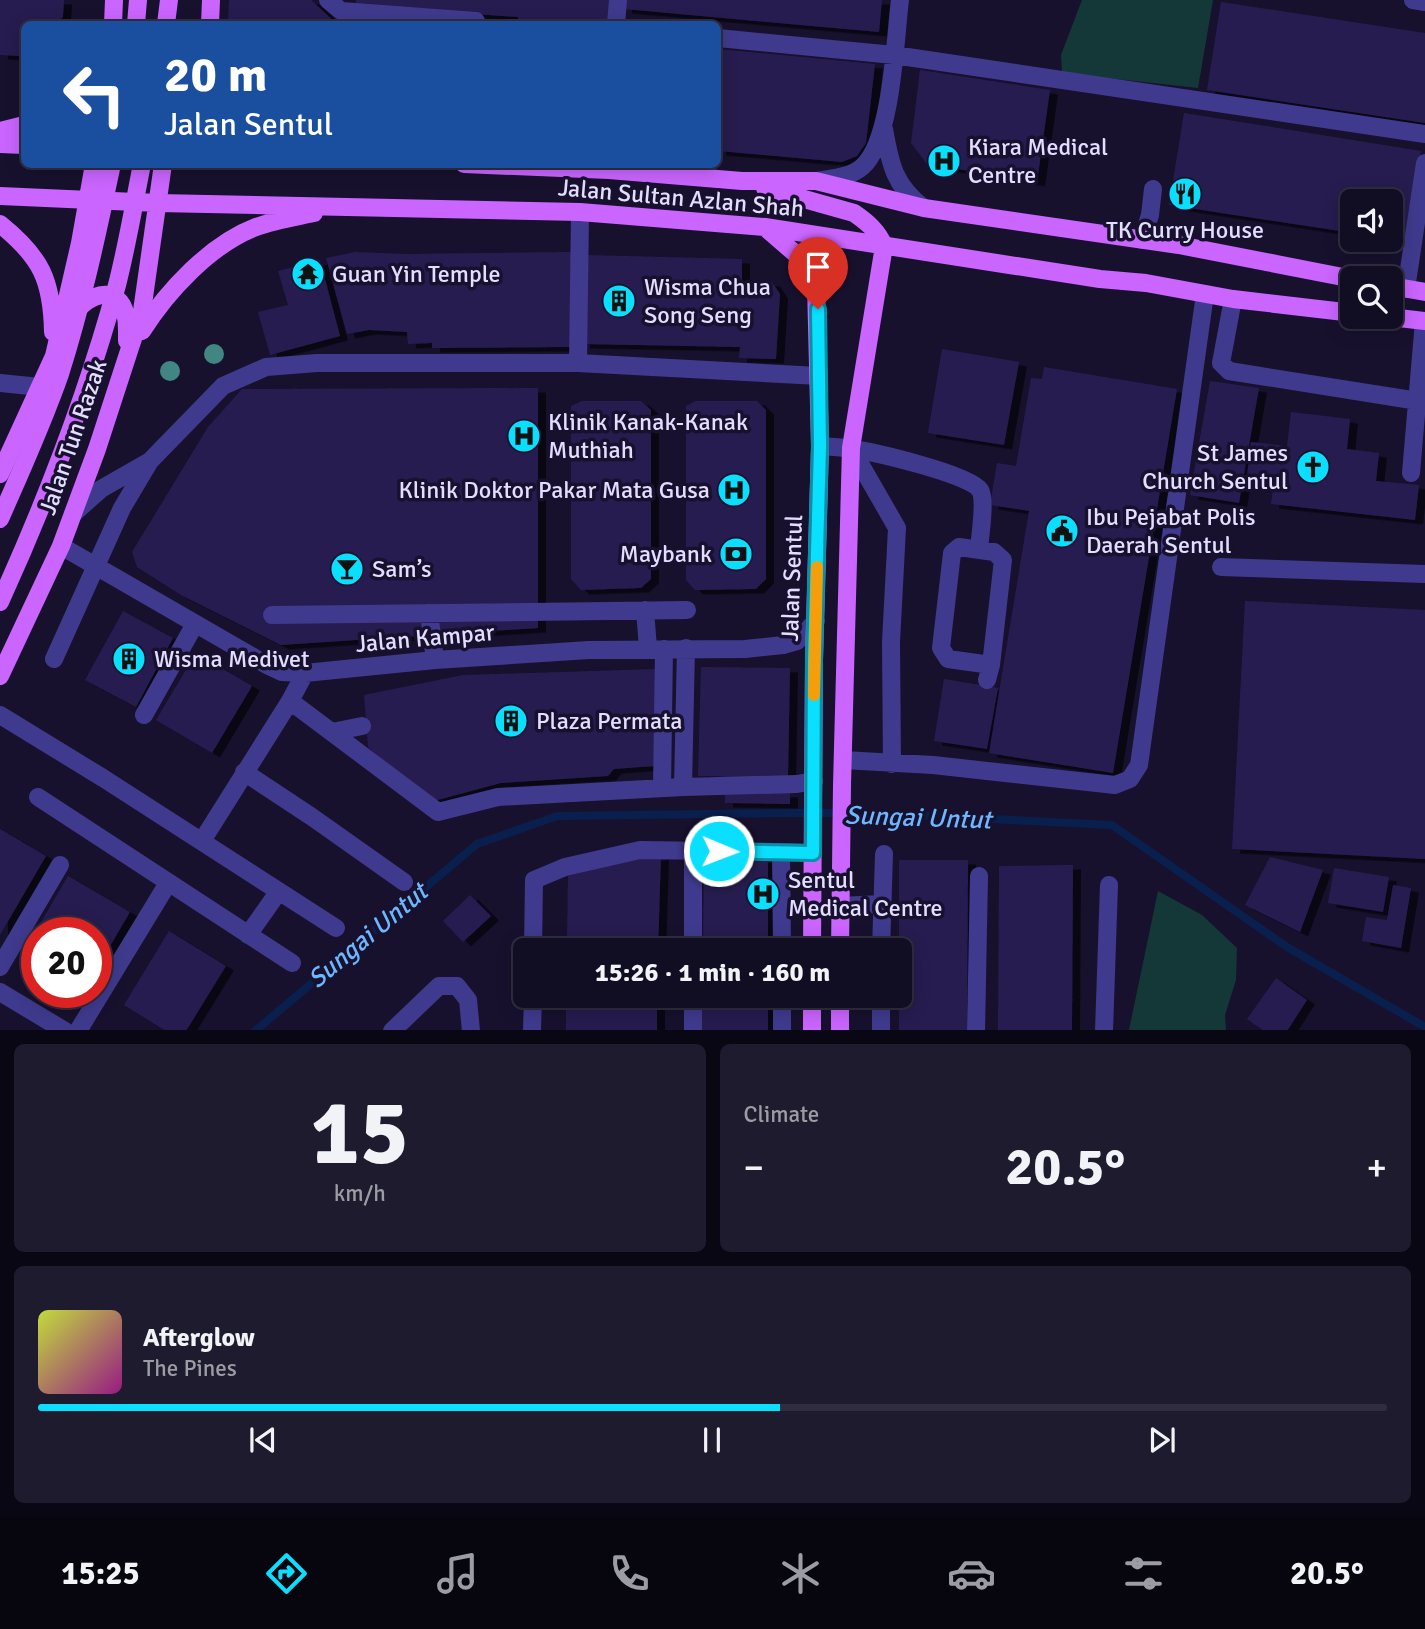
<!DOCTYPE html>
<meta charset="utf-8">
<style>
body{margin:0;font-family:Signika,sans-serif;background:#1e1b2f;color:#f1f3f6;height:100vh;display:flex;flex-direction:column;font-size:26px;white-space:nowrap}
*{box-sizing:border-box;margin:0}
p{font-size:23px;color:#9c9ca5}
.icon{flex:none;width:38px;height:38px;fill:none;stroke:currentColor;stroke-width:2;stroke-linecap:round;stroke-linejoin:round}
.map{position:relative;height:1030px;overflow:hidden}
.sheet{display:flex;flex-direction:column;gap:14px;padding:14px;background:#090713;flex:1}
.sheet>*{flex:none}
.hud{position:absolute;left:21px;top:21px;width:700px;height:147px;border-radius:10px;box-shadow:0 4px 18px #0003,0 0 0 2px #302d40;background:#1a4fa0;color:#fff;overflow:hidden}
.buttons{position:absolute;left:1340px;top:189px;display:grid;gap:14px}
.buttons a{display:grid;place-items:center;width:63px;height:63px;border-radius:10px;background:#110d22;box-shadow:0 4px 18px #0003,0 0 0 2px #302d40;font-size:35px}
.speed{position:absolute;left:21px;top:917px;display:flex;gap:14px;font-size:35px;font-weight:700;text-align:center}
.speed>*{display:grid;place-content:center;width:91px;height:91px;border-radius:50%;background:#110d22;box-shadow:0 4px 18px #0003,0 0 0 2px #302d40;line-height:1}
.speed .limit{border:10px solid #d22;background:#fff;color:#111}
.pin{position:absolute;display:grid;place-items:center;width:60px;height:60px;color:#fff;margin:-72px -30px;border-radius:50% 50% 50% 0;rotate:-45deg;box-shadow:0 0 7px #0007}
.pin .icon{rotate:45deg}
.me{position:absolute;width:77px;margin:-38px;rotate:91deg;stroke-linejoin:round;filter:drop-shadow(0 0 5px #0008)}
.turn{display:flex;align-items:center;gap:24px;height:147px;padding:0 28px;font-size:32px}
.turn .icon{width:91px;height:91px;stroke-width:2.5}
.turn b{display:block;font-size:49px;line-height:60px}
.big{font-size:52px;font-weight:700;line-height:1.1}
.sheet .tile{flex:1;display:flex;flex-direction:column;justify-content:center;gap:10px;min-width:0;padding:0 24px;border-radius:10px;background:#1e1b2f}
.sheet .dial{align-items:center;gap:0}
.dial b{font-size:91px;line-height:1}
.song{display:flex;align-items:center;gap:21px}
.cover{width:84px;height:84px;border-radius:10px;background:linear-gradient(135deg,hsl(70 70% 55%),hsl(310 70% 35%))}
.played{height:7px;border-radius:4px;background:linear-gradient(90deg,#0adfff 55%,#302d40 55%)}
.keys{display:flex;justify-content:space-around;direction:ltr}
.heat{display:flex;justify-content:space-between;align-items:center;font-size:38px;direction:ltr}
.sheet .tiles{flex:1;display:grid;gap:14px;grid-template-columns:1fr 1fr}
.tile:last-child{grid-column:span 2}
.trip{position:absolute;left:513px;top:938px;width:399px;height:70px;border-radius:10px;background:#110d22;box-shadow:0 4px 18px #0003,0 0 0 2px #302d40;font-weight:700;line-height:70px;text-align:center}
.dock{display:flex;height:112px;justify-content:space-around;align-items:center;background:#07050e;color:#9c9ca5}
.dock .icon{width:49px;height:49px}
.dock .current{color:#0adfff}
.dock b{font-size:32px;color:#f1f3f6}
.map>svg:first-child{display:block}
.green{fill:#143838}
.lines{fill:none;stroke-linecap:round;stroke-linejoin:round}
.stream{stroke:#09204f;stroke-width:8}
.building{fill:#281c50;filter:url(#shadow)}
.minor{stroke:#403a8e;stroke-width:18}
.major{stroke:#ca65ff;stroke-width:18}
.major-bridge{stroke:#ca65ff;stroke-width:18}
.tree{fill:#418683}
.route-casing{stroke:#0691a6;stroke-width:18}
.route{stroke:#0adfff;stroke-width:12}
.slow{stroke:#f59e0b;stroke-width:12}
.labels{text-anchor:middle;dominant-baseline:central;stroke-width:7;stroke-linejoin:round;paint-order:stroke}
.poi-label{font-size:24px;fill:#e3deff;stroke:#17112e;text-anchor:start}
.street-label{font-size:24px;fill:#e3deff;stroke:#17112e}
.water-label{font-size:26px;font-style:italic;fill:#6cb7ff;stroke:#17112e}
</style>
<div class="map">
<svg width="1425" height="1031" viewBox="0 0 1425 1031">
<defs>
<filter id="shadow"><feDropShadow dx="8" dy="4.5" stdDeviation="0" flood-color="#0009"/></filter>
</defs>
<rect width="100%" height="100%" fill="#17112e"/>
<path class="green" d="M1082,0H1213L1198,88L1062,73L1061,55Z
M1158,891L1202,915L1237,948L1236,980L1225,1015L1226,1030H1129Z"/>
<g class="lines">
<path class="stream" d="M255,1031L477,844L557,816L789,813H871L1112,825L1287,947L1425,1027"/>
</g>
<path class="building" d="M0,0H64L63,17L54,24H24V51L20,56L0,55Z
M229,0H311L337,24H228Z
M356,0H612L611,24H518V17L356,6Z
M624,0H882L879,32L624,9Z
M1221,2L1425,33V123L1207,90Z
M718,49L875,64L866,143L857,156L842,162L718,151Z
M920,70L1050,90L1037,182L927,164L911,143Z
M1184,113L1421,151L1407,242L1391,239V201H1353V233L1169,205Z
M355,252L406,254L571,252V347L432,348V343L408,344L407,332L369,330L347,334L326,258Z
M585,255L742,259V281L772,282L780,294L776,359L739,358L740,347L582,344Z
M320,260L340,336L270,355L258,312L288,305L278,271Z
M942,349L1019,362L1004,445L928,433Z
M1044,367L1177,389L1113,773L989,753L1029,511L990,505L997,463L1016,466L1031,378L1042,379Z
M1210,381L1259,388L1239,503L1190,495Z
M538,388V628L281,645L181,595L137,567L132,552L208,427L242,389Z
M582,401H641L651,410V579L641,588L581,590L571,579V406Z
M696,401H757L766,410V579L756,589L695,590L686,580V406Z
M1291,412L1350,419L1347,449L1379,453L1376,481L1419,485L1415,520L1271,504L1273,487L1246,484L1251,442L1287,446Z
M1245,601L1425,610V859L1232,849Z
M123,611L173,638L136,707L85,680Z
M196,653L252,686L212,753L156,720Z
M701,667L790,668L788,778L698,776Z
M657,669L655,766L614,769L608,776L501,783L434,801L397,774L368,747L364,695L463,675Z
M944,679L998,688L987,749L934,741Z
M725,792L790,793V804L725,803Z
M0,829L46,856L0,935Z
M661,855L658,950H567L568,874Z
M1270,857L1323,870L1300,932L1245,905Z
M704,858H768V950H703Z
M899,860H968L967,1031H899Z
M1073,865L1072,1031H998L999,866Z
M1334,868L1389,877L1383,912L1328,903Z
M68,876L130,912L96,970V933H37V967L20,958Z
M1393,885L1411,888L1401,948L1362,941L1366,917L1387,920Z
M470,895L491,916L463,942L443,921Z
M169,931L226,966L186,1031H166L124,1005Z
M1276,978L1307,1000L1287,1031H1264L1247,1019Z
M566,996H657V1031H566Z
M702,996H768V1031H702Z"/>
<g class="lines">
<path class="minor" d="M328,0L341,11L476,21V24
M1413,0L1425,2
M616,24L618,0
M718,38L894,55L1425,134
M884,129C890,163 894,186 924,208
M816,181C832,178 849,178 862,167C892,142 895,39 900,0
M1142,240L1150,215L1153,189
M1406,289L1425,163
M1233,299L1221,363L1229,371L1418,401
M578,363L580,212
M0,383L40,387
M820,446C831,447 842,447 852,449C874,452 969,474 980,490C986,500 980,536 979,549
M851,448L897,528L891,642L892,764
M1411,473L1424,321
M73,514L101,489L150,461
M61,546L267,665L282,672L305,673L435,660L589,650L745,649L783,645L797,641L816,621
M1221,567L1425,574
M645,610L648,648
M429,613L435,660
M272,615L687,610
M686,648L683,787L797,784L814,781
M54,659L122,508L150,461L223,386L266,367L317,363H578L819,376
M987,680L991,665L948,659L941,648L952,553L959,547L994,552L1003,560L991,665
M290,701L438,812L498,797L683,787
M0,715L103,778L336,928
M144,715L195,624
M332,732L362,726
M843,760L933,765L1115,785L1130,779L1139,765L1205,294
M244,772L312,817L404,882
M662,788L664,649
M38,797L292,963
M202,841L290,701L305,673
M693,851V950
M840,906L881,904
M248,935L279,891
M533,950L534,880L565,867L640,850L781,852
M782,950L781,852L813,853
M881,950L884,854
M0,967L60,865
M0,992L65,1031
M693,996V1031
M782,996V1031
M881,996V1031
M78,1031L168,883
M392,1031L439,986H457L468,1000L471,1031
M532,1031L533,996
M976,1031L979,876
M1104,1031L1109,885"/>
<path class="major" d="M113,24L114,0
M136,24L138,0
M166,24L169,0
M210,24L211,0
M0,131L24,125
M0,144L24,145
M464,164L609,170L742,181H816L924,208L1179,245L1353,279
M765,188L854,213C867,222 878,231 884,246
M0,196L158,203L580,212L765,227L1100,279L1146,283L1233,299L1353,313
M0,224C41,257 52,280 53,332
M768,230L797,255L816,285L820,446L814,660L812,950
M1391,286L1425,292
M73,316C82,301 106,285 120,302C128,312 127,329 127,341
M1390,317L1425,321
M142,331C167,291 211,244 256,227C275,220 295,217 314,213
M0,474L54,356L80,243L94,164
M0,676L61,546L97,449L142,311L163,164
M840,950L842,785L851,448L884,246
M840,996V1031
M812,1031V996"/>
<path class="major-bridge" d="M0,519C21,471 43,423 60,374C82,305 97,235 112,164
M0,602C47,499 87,394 117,285C127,246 134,204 142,164"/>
</g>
<g class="tree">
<circle cx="214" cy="354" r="10"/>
<circle cx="170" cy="371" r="10"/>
</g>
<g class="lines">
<defs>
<path id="route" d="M719,851L813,853L814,660L820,446L818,309"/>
</defs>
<use href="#route" class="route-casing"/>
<use href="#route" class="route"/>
<path class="slow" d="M814,695L817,567"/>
</g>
<defs>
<symbol id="hospital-disc" viewBox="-11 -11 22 22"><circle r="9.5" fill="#0adfff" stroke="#17112e"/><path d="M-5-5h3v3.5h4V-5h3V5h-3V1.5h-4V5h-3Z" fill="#111"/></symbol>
<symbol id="restaurant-disc" viewBox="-11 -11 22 22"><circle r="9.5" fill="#0adfff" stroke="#17112e"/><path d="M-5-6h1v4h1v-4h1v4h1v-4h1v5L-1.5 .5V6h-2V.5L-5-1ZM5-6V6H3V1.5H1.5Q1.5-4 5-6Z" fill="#111"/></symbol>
<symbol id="temple-disc" viewBox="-11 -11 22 22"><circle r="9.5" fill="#0adfff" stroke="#17112e"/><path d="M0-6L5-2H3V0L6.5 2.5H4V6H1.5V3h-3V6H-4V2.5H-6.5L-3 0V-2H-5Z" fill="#111"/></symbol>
<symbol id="building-disc" viewBox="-11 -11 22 22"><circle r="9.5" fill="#0adfff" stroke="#17112e"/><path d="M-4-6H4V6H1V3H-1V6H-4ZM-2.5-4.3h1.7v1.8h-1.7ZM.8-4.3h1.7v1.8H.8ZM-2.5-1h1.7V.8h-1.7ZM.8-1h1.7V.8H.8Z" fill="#111"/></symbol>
<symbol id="church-disc" viewBox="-11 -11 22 22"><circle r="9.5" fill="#0adfff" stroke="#17112e"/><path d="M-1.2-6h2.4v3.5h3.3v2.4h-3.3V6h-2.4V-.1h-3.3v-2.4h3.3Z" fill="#111"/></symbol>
<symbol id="civic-disc" viewBox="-11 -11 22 22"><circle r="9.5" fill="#0adfff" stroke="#17112e"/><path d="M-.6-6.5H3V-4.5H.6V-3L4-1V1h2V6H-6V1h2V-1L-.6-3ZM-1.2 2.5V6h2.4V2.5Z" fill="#111"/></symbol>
<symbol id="bank-disc" viewBox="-11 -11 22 22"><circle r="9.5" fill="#0adfff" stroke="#17112e"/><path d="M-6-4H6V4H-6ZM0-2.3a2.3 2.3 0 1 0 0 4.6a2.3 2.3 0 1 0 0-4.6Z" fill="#111"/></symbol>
<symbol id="bar-disc" viewBox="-11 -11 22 22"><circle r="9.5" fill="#0adfff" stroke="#17112e"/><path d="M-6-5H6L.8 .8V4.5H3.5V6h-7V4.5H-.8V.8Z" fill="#111"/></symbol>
</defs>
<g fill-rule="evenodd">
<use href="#hospital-disc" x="925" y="142" width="38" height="38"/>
<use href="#restaurant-disc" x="1166" y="175" width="38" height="38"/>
<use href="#temple-disc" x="289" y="255" width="38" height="38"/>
<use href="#building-disc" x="600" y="282" width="38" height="38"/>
<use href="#hospital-disc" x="505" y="417" width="38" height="38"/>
<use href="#church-disc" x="1294" y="448" width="38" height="38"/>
<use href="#hospital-disc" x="715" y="471" width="38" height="38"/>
<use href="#civic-disc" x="1043" y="512" width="38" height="38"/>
<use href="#bank-disc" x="717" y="535" width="38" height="38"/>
<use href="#bar-disc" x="328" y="550" width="38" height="38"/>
<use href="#building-disc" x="110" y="640" width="38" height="38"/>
<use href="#building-disc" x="492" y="702" width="38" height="38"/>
<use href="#hospital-disc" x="744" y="875" width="38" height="38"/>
</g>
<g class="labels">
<g class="poi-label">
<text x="968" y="147">Kiara Medical<tspan x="968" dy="28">Centre</tspan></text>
<text x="1185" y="230" text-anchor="middle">TK Curry House</text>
<text x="332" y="274">Guan Yin Temple</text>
<text x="644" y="287">Wisma Chua<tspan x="644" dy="28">Song Seng</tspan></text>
<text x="548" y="422">Klinik Kanak-Kanak<tspan x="548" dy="28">Muthiah</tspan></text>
<text x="1288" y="453" text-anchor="end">St James<tspan x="1288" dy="28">Church Sentul</tspan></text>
<text x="710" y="490" text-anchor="end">Klinik Doktor Pakar Mata Gusa</text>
<text x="1086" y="517">Ibu Pejabat Polis<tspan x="1086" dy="28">Daerah Sentul</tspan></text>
<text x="712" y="554" text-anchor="end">Maybank</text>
<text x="372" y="569">Sam’s</text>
<text x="154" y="659">Wisma Medivet</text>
<text x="536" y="721">Plaza Permata</text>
<text x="788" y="880">Sentul<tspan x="788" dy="28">Medical Centre</tspan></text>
</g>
<g class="street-label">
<text transform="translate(681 198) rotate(5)">Jalan Sultan Azlan Shah</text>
<text transform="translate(73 437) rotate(-71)">Jalan Tun Razak</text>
<text transform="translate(792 578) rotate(-88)">Jalan Sentul</text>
<text transform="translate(425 638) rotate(-5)">Jalan Kampar</text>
</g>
<g class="water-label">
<text transform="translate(918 818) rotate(2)">Sungai Untut</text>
<text transform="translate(368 936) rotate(-40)">Sungai Untut</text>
</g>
</g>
</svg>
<div class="buttons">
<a><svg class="icon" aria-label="sound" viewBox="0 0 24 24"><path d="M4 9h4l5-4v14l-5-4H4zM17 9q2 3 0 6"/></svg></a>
<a><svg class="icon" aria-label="search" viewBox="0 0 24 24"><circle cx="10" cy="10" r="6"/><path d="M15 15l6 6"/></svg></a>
</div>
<div class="speed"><div class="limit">20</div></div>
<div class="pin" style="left:818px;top:309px;background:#d93025"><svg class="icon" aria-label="arrive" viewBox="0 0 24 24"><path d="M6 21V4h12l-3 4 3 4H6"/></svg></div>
<svg class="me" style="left:719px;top:851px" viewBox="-20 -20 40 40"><circle r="17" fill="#0adfff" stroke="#fff" stroke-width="3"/><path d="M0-11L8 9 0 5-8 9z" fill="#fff"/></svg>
<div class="trip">15:26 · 1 min · 160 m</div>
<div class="hud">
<div class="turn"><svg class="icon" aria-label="left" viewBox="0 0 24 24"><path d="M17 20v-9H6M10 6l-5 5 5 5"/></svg><div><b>20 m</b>Jalan Sentul</div></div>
</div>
</div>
<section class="sheet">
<div class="tiles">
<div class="tile dial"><b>15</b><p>km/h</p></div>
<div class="tile"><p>Climate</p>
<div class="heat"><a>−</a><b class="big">20.5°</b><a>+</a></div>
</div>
<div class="tile">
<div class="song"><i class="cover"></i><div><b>Afterglow</b><p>The Pines</p></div></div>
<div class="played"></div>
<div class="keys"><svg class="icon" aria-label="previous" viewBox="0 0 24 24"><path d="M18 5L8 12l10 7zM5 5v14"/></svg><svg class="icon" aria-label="pause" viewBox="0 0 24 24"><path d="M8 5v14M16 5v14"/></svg><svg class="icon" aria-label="next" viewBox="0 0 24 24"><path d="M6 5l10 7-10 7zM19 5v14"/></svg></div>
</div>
</div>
</section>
<nav class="dock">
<b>15:25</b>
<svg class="icon current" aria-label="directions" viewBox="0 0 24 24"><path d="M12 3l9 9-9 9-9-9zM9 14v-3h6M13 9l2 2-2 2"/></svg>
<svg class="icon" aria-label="music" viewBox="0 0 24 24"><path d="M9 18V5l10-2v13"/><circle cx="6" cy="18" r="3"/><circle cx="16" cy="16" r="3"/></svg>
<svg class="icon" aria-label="phone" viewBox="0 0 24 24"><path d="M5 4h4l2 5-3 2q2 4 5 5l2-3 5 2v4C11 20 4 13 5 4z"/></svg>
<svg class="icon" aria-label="climate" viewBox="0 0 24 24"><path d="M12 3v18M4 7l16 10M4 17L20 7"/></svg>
<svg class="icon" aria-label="car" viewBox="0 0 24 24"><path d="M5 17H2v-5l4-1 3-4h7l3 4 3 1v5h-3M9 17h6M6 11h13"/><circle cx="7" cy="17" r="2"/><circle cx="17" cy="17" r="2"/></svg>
<svg class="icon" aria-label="filters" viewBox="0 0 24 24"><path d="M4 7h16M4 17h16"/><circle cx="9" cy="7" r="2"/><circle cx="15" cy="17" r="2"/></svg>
<b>20.5°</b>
</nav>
